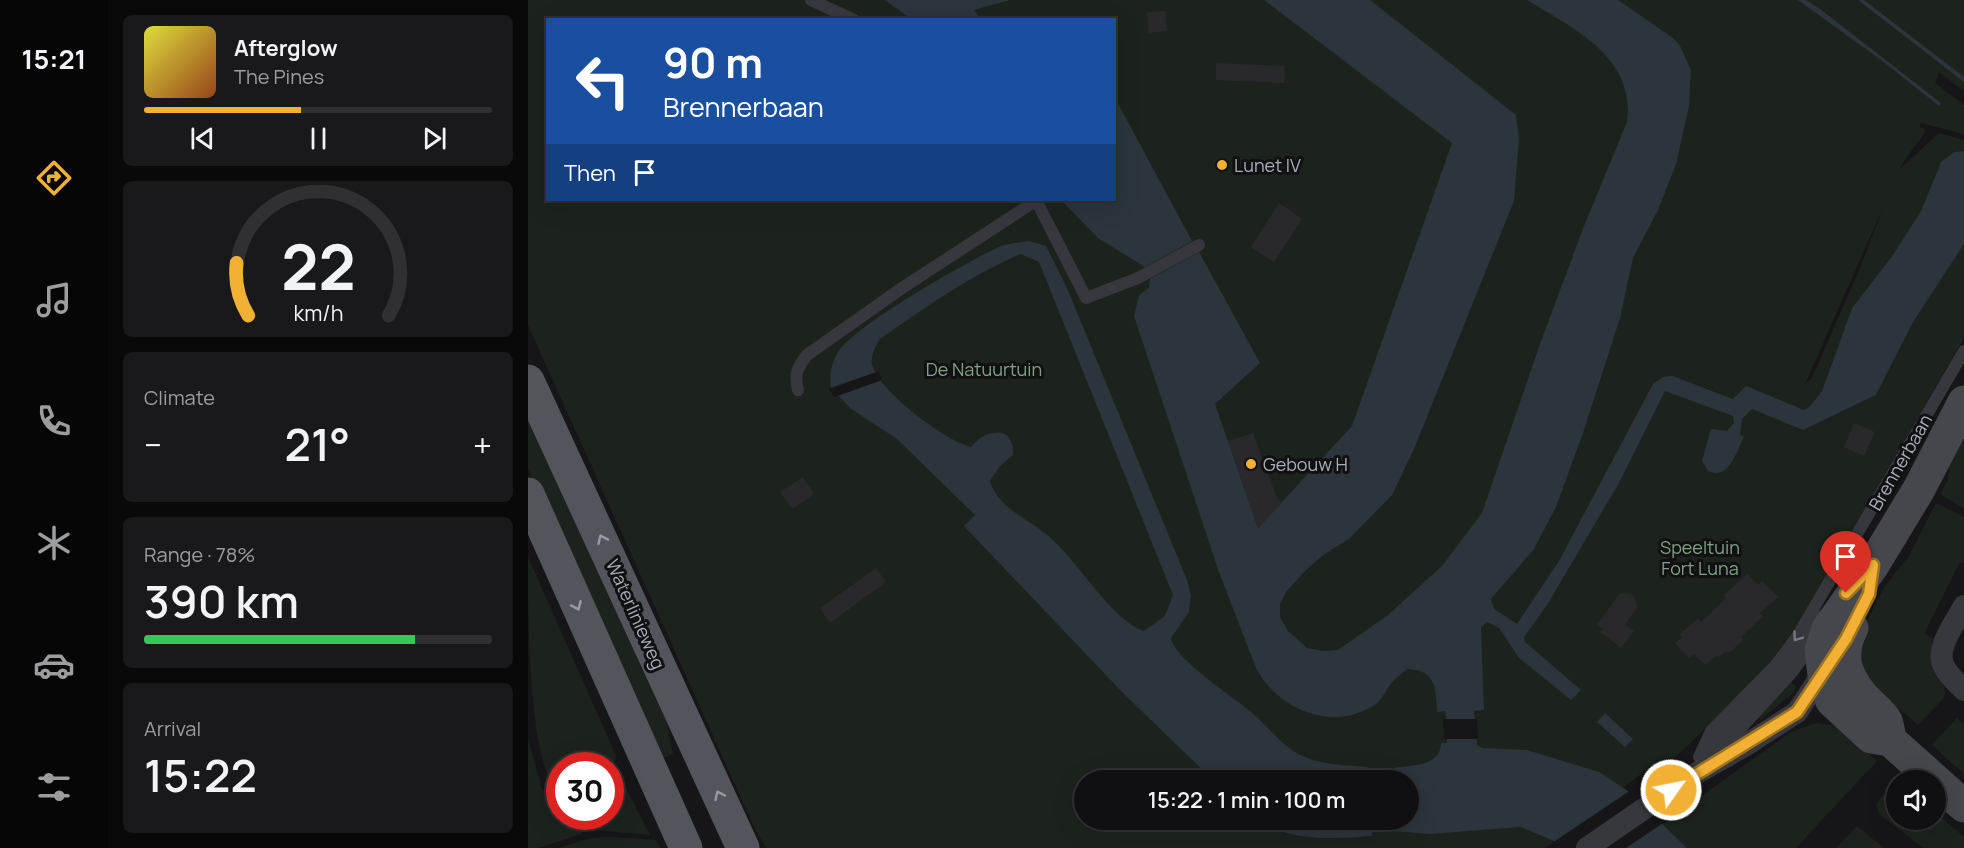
<!DOCTYPE html>
<meta charset="utf-8">
<style>
body{margin:0;font-family:Manrope,sans-serif;background:#19191b;color:#f1f3f6;height:100vh;display:flex;flex-direction:column;font-size:22px;white-space:nowrap}
*{box-sizing:border-box;margin:0}
p{font-size:20px;color:#9c9d9f}
.icon{flex:none;width:33px;height:33px;fill:none;stroke:currentColor;stroke-width:2;stroke-linecap:round;stroke-linejoin:round}
.map{position:relative;flex:1;overflow:hidden}
.drawer{display:flex;flex-direction:column;gap:15px;padding:15px;background:#09090a;width:420px}
.drawer>*{flex:none}
.banner{position:absolute;left:18px;top:18px;width:570px;height:183px;border-radius:0px;box-shadow:0 6px 24px #0002,0 0 0 2px #303032;background:#1a4fa0;color:#fff;overflow:hidden}
.fabs{position:absolute;left:1358px;top:770px;display:grid;gap:12px}
.fabs a{display:grid;place-items:center;width:60px;height:60px;border-radius:50%;background:#101012;box-shadow:0 6px 24px #0002,0 0 0 2px #303032;font-size:30px}
.speed{position:absolute;left:18px;top:752px;display:flex;gap:12px;font-size:30px;font-weight:700;text-align:center}
.speed>*{display:grid;place-content:center;width:78px;height:78px;border-radius:50%;background:#101012;box-shadow:0 6px 24px #0002,0 0 0 2px #303032;line-height:1}
.speed .limit{border:9px solid #d22;background:#fff;color:#111}
.pin{position:absolute;display:grid;place-items:center;width:51px;height:51px;color:#fff;margin:-62px -26px;border-radius:50% 50% 50% 0;rotate:-45deg;box-shadow:0 0 6px #0007}
.pin .icon{rotate:45deg}
.me{position:absolute;width:66px;margin:-33px;rotate:57deg;stroke-linejoin:round;filter:drop-shadow(0 0 4px #0008)}
.turn{display:flex;align-items:center;gap:21px;height:126px;padding:0 18px;font-size:27px}
.turn .icon{width:78px;height:78px;stroke-width:2.5}
.turn b{display:block;font-size:42px;line-height:51px}
.then{display:flex;align-items:center;height:57px;padding:0 18px;background:#0003;gap:12px;font-size:22px}
.big{font-size:45px;font-weight:600;line-height:1.1}
.drawer .widget{flex:1;display:flex;flex-direction:column;justify-content:center;gap:9px;min-width:0;padding:0 21px;border-radius:9px;background:#19191b}
.drawer .dial{align-items:center;gap:0}
.dial svg{height:156px;overflow:visible;fill:none;stroke:#303032;stroke-width:7;stroke-linecap:round;text-anchor:middle}
.dial text{fill:#f1f3f6;stroke:none}
.song{display:flex;align-items:center;gap:18px}
.cover{width:72px;height:72px;border-radius:9px;background:linear-gradient(135deg,hsl(60 70% 55%),hsl(20 70% 35%))}
.played{height:6px;border-radius:3px;background:linear-gradient(90deg,#f2b134 45%,#303032 45%)}
.keys{display:flex;justify-content:space-around;direction:ltr}
.heat{display:flex;justify-content:space-between;align-items:center;font-size:33px;direction:ltr}
.charge{height:9px;border-radius:4px;background:linear-gradient(90deg,#34c759 78%,#303032 0)}
.trip{position:absolute;left:546px;top:770px;width:345px;height:60px;border-radius:30px;background:#101012;box-shadow:0 6px 24px #0002,0 0 0 2px #303032;font-weight:600;line-height:60px;text-align:center}
main{display:flex;flex:1;min-height:0}
.dock{display:flex;flex-direction:column;width:108px;justify-content:space-around;align-items:center;background:#060607;color:#9c9d9f}
.dock .icon{width:42px;height:42px}
.dock .active{color:#f2b134}
.dock b{font-size:27px;color:#f1f3f6}
.map>svg:first-child{display:block}
.green{fill:#1c231d;fill-rule:evenodd}
.water{fill:#2c353c;fill-rule:evenodd}
.pier{fill:#161618}
.building{fill:#29292c}
.lines{fill:none;stroke-linecap:round;stroke-linejoin:round}
.lane{stroke:#37383d;stroke-width:12}
.street{stroke:#37383d;stroke-width:22}
.secondary{stroke:#45474d;stroke-width:33}
.primary{stroke:#53555c;stroke-width:33}
.oneway{stroke:#979ba6}
.oneway2{stroke:#757881}
.route-casing{stroke:#9d7322;stroke-width:15}
.route{stroke:#f2b134;stroke-width:10}
.poi-dot{fill:#f2b134;stroke:#111113;stroke-width:2}
.labels{text-anchor:middle;dominant-baseline:central;stroke-width:6;stroke-linejoin:round;paint-order:stroke}
.poi-label{font-size:18px;fill:#a8adb8;stroke:#111113;text-anchor:start}
.park-label{font-size:18px;fill:#7fa381;stroke:#111113}
.street-label{font-size:18px;fill:#a8adb8;stroke:#111113}
</style>
<main>
<nav class="dock">
<b>15:21</b>
<svg class="icon active" aria-label="directions" viewBox="0 0 24 24"><path d="M12 3l9 9-9 9-9-9zM9 14v-3h6M13 9l2 2-2 2"/></svg>
<svg class="icon" aria-label="music" viewBox="0 0 24 24"><path d="M9 18V5l10-2v13"/><circle cx="6" cy="18" r="3"/><circle cx="16" cy="16" r="3"/></svg>
<svg class="icon" aria-label="phone" viewBox="0 0 24 24"><path d="M5 4h4l2 5-3 2q2 4 5 5l2-3 5 2v4C11 20 4 13 5 4z"/></svg>
<svg class="icon" aria-label="climate" viewBox="0 0 24 24"><path d="M12 3v18M4 7l16 10M4 17L20 7"/></svg>
<svg class="icon" aria-label="car" viewBox="0 0 24 24"><path d="M5 17H2v-5l4-1 3-4h7l3 4 3 1v5h-3M9 17h6M6 11h13"/><circle cx="7" cy="17" r="2"/><circle cx="17" cy="17" r="2"/></svg>
<svg class="icon" aria-label="filters" viewBox="0 0 24 24"><path d="M4 7h16M4 17h16"/><circle cx="9" cy="7" r="2"/><circle cx="15" cy="17" r="2"/></svg>
</nav>
<section class="drawer">
<div class="widget">
<div class="song"><i class="cover"></i><div><b>Afterglow</b><p>The Pines</p></div></div>
<div class="played"></div>
<div class="keys"><svg class="icon" aria-label="previous" viewBox="0 0 24 24"><path d="M18 5L8 12l10 7zM5 5v14"/></svg><svg class="icon" aria-label="pause" viewBox="0 0 24 24"><path d="M8 5v14M16 5v14"/></svg><svg class="icon" aria-label="next" viewBox="0 0 24 24"><path d="M6 5l10 7-10 7zM19 5v14"/></svg></div>
</div>
<div class="widget dial"><svg viewBox="0 0 100 80">
<path d="M14 69A42 42 0 1 1 86 69"/>
<path d="M14 69A42 42 0 0 1 8 42" stroke="#f2b134"/>
<text x="50" y="56" font-size="32" font-weight="700">22</text>
<text x="50" y="72" font-size="11">km/h</text>
</svg></div>
<div class="widget"><p>Climate</p>
<div class="heat"><a>−</a><b class="big">21°</b><a>+</a></div>
</div>
<div class="widget"><p>Range · 78%</p><b class="big">390 km</b><div class="charge"></div></div>
<div class="widget"><p>Arrival</p><b class="big">15:22</b></div>
</section>
<div class="map">
<svg width="1436" height="848" viewBox="0 0 1436 848">
<rect width="100%" height="100%" fill="#161618"/>
<path class="green" d="M0,0H1436V91L1411,72L1407,83L1436,105V134L1393,123L1391,127L1398,129C1391,145 1380,151 1372,169L1411,133L1436,140V151L1426,152L1410,169L1393,211L1365,255L1324,308L1294,391L1282,406L1276,410L1205,399L1151,377L1275,430L1348,395L1384,324L1436,244V338L1269,625L1245,659L1218,690L1139,765L1119,770L1023,839L1026,841L1018,848H238L227,829L0,325ZM20,20H586V200H20ZM1355,208L1332,268L1284,378L1277,384ZM556,780H880V819H556Z
M0,419L139,723L145,754L136,758L36,555L0,469Z
M1436,429V509L1412,494L1420,480L1423,455Z
M1408,503L1436,517V563L1432,562L1396,634L1408,640L1417,693L1415,699L1390,725L1339,681L1328,662L1330,638L1357,586L1381,556Z
M0,557L89,758L85,763L122,835L66,830L50,816H82V765H32L31,799C0,759 0,616 0,557Z
M1264,682L1268,687L1266,692L1233,720L1229,715L1257,683Z
M1429,718L1436,725V774L1404,745Z
M1288,723L1308,726L1349,761L1268,848H1159L1133,825L1263,732Z
M0,739L14,789L31,806L32,816H42L55,830L53,834L10,848H0Z
M1368,781V819H1407V812L1436,837V848H1395L1351,814L1348,804Z
M1329,826L1356,848H1308Z
M87,837L128,840L132,848H30L63,838Z"/>
<path class="water" d="M357,0H482L446,10L453,20L383,19Z
M736,0H842L988,115L991,139L986,201L886,449L864,495L821,539L795,555L777,571L758,592L752,604V617L760,631L779,648L795,651L810,650L860,615L914,566L954,513L1012,344L1056,226L1099,122C1108,57 1046,29 999,0H1090L1145,38L1152,46L1163,70L1161,106L1148,164L1130,210L1105,258L1092,318L1055,433L1028,507L1006,549L963,599L966,609L989,624L1031,561L1125,384L1135,377L1145,376L1205,399L1218,386L1276,410L1282,406L1294,391L1324,308L1365,255L1393,211L1413,162L1426,152L1436,151V244L1384,324L1348,395L1275,430L1224,409L1214,419L1212,435L1216,437C1208,452 1201,481 1180,471L1174,461L1183,429L1199,431L1206,423L1205,416L1137,391L1091,483L1019,605L996,637L997,642L1053,690L1043,700L991,658L971,628L959,622L953,627L956,710L946,711L949,745L954,748L999,750L1071,772L1100,791L1159,848H1034L1026,841L993,827L901,834L864,831V819H880V780H865V768C883,765 913,767 913,743H919L918,715L917,711L909,712C908,688 908,670 879,669C873,674 866,679 862,685C857,692 854,699 848,704C806,733 750,710 728,668L691,572L606,316L611,295L621,288L622,279L671,252L732,363L687,404L730,528L824,426L924,143Z
M1270,0H1278L1292,9L1413,103L1411,106L1353,60Z
M1330,0H1336L1436,77V82Z
M587,98L664,241L617,267L570,238L533,200H586Z
M501,241L518,246L539,288L659,580L663,595L661,612L643,638C645,658 706,697 723,712C739,725 753,745 772,755C793,765 816,765 839,767L844,772V780H685L595,693L436,526L447,515L369,439L322,408L303,388C301,375 303,364 310,352C329,324 435,264 469,248C479,243 490,243 501,241ZM493,254L511,262L645,595L637,616L616,631C581,619 549,558 518,534C500,519 469,507 462,481L472,466L485,455C486,437 476,428 458,435C452,437 447,443 443,447C416,440 352,392 344,365C342,357 348,345 352,339C397,308 442,275 493,254Z
M1077,713L1105,739L1097,747L1069,722Z
M728,819H844V836C803,839 763,842 728,819Z"/>
<path class="pier" d="M351,371L354,380L307,397L300,389Z
M915,719H949L950,739H916Z
M1103,790L1135,823L1098,848H1029L1024,843Z"/>
<path class="building" d="M637,11L639,31L621,33L619,12Z
M688,63L757,66L756,83L688,80Z
M751,203L774,219L746,262L723,247Z
M1326,423L1347,432L1336,456L1316,447Z
M725,433L749,498L754,503L730,528L700,441Z
M275,477L286,494L264,509L252,492Z
M348,568L358,582L302,623L292,608Z
M1219,574L1230,585L1234,581L1250,597L1232,613L1235,616L1213,637L1215,640L1201,653L1198,651L1191,657L1189,655L1179,664H1176L1166,654L1161,658L1147,643L1154,637L1152,634L1170,618L1173,622L1198,598L1196,595Z
M1092,593L1105,595L1110,606L1097,625L1106,631L1093,648L1072,632L1075,629L1069,625Z"/>
<g class="lines">
<path class="lane" d="M283,0L326,20
M508,200L558,298L610,278L671,245
M270,390C266,374 269,368 279,355L374,288L509,200
M1171,757L1183,731L1247,666L1270,635L1436,351"/>
<path class="street" d="M1436,606C1428,622 1405,650 1417,668C1421,676 1430,684 1436,690
M1179,758L1261,668L1295,621
M1059,848L1162,777L1218,745L1269,712L1299,667"/>
<path class="secondary" d="M1436,402L1391,489L1345,565L1300,629L1293,650L1297,683L1304,701L1343,737L1362,740L1436,806
M1324,628C1308,658 1320,682 1342,704C1347,709 1355,715 1358,721C1360,726 1361,734 1362,740"/>
<path class="primary" d="M0,381L215,848
M0,494L158,848"/>
</g>
<defs><path id="oneway-chevron" d="M-2-3.5L2.5 0L-2 3.5" fill="none" stroke-width="1.6" stroke-linecap="round" stroke-linejoin="round" transform="scale(1.5)"/></defs>
<g class="oneway">
<use href="#oneway-chevron" transform="translate(74 539) rotate(-114)"/>
<use href="#oneway-chevron" transform="translate(49 606) rotate(66)"/>
<use href="#oneway-chevron" transform="translate(191 795) rotate(-115)"/>
</g>
<use class="oneway2" href="#oneway-chevron" transform="translate(1269 637) rotate(125)"/>
<g class="lines">
<defs>
<path id="route" d="M1143,790L1269,712L1318,639L1341,594L1345,565L1318,593"/>
</defs>
<use href="#route" class="route-casing"/>
<use href="#route" class="route"/>
</g>
<g class="poi-dot">
<circle cx="694" cy="165" r="6"/>
<circle cx="723" cy="464" r="6"/>
</g>
<g class="labels">
<g class="poi-label">
<text x="706" y="165">Lunet IV</text>
<text x="735" y="464">Gebouw H</text>
</g>
<g class="park-label">
<text x="456" y="369">De Natuurtuin</text>
<text x="1172" y="547">Speeltuin<tspan x="1172" dy="21">Fort Luna</tspan></text>
</g>
<g class="street-label">
<text transform="translate(1372 462) rotate(-60)">Brennerbaan</text>
<text transform="translate(108 614) rotate(66)">Waterlinieweg</text>
</g>
</g>
</svg>
<div class="fabs">
<a><svg class="icon" aria-label="sound" viewBox="0 0 24 24"><path d="M4 9h4l5-4v14l-5-4H4zM17 9q2 3 0 6"/></svg></a>
</div>
<div class="speed"><div class="limit">30</div></div>
<div class="pin" style="left:1318px;top:593px;background:#d93025"><svg class="icon" aria-label="arrive" viewBox="0 0 24 24"><path d="M6 21V4h12l-3 4 3 4H6"/></svg></div>
<svg class="me" style="left:1143px;top:790px" viewBox="-20 -20 40 40"><circle r="17" fill="#f2b134" stroke="#fff" stroke-width="3"/><path d="M0-11L8 9 0 5-8 9z" fill="#fff"/></svg>
<div class="trip">15:22 · 1 min · 100 m</div>
<div class="banner">
<div class="turn"><svg class="icon" aria-label="left" viewBox="0 0 24 24"><path d="M17 20v-9H6M10 6l-5 5 5 5"/></svg><div><b>90 m</b>Brennerbaan</div></div>
<div class="then">Then<svg class="icon" aria-label="arrive" viewBox="0 0 24 24"><path d="M6 21V4h12l-3 4 3 4H6"/></svg></div>
</div>
</div>
</main>
